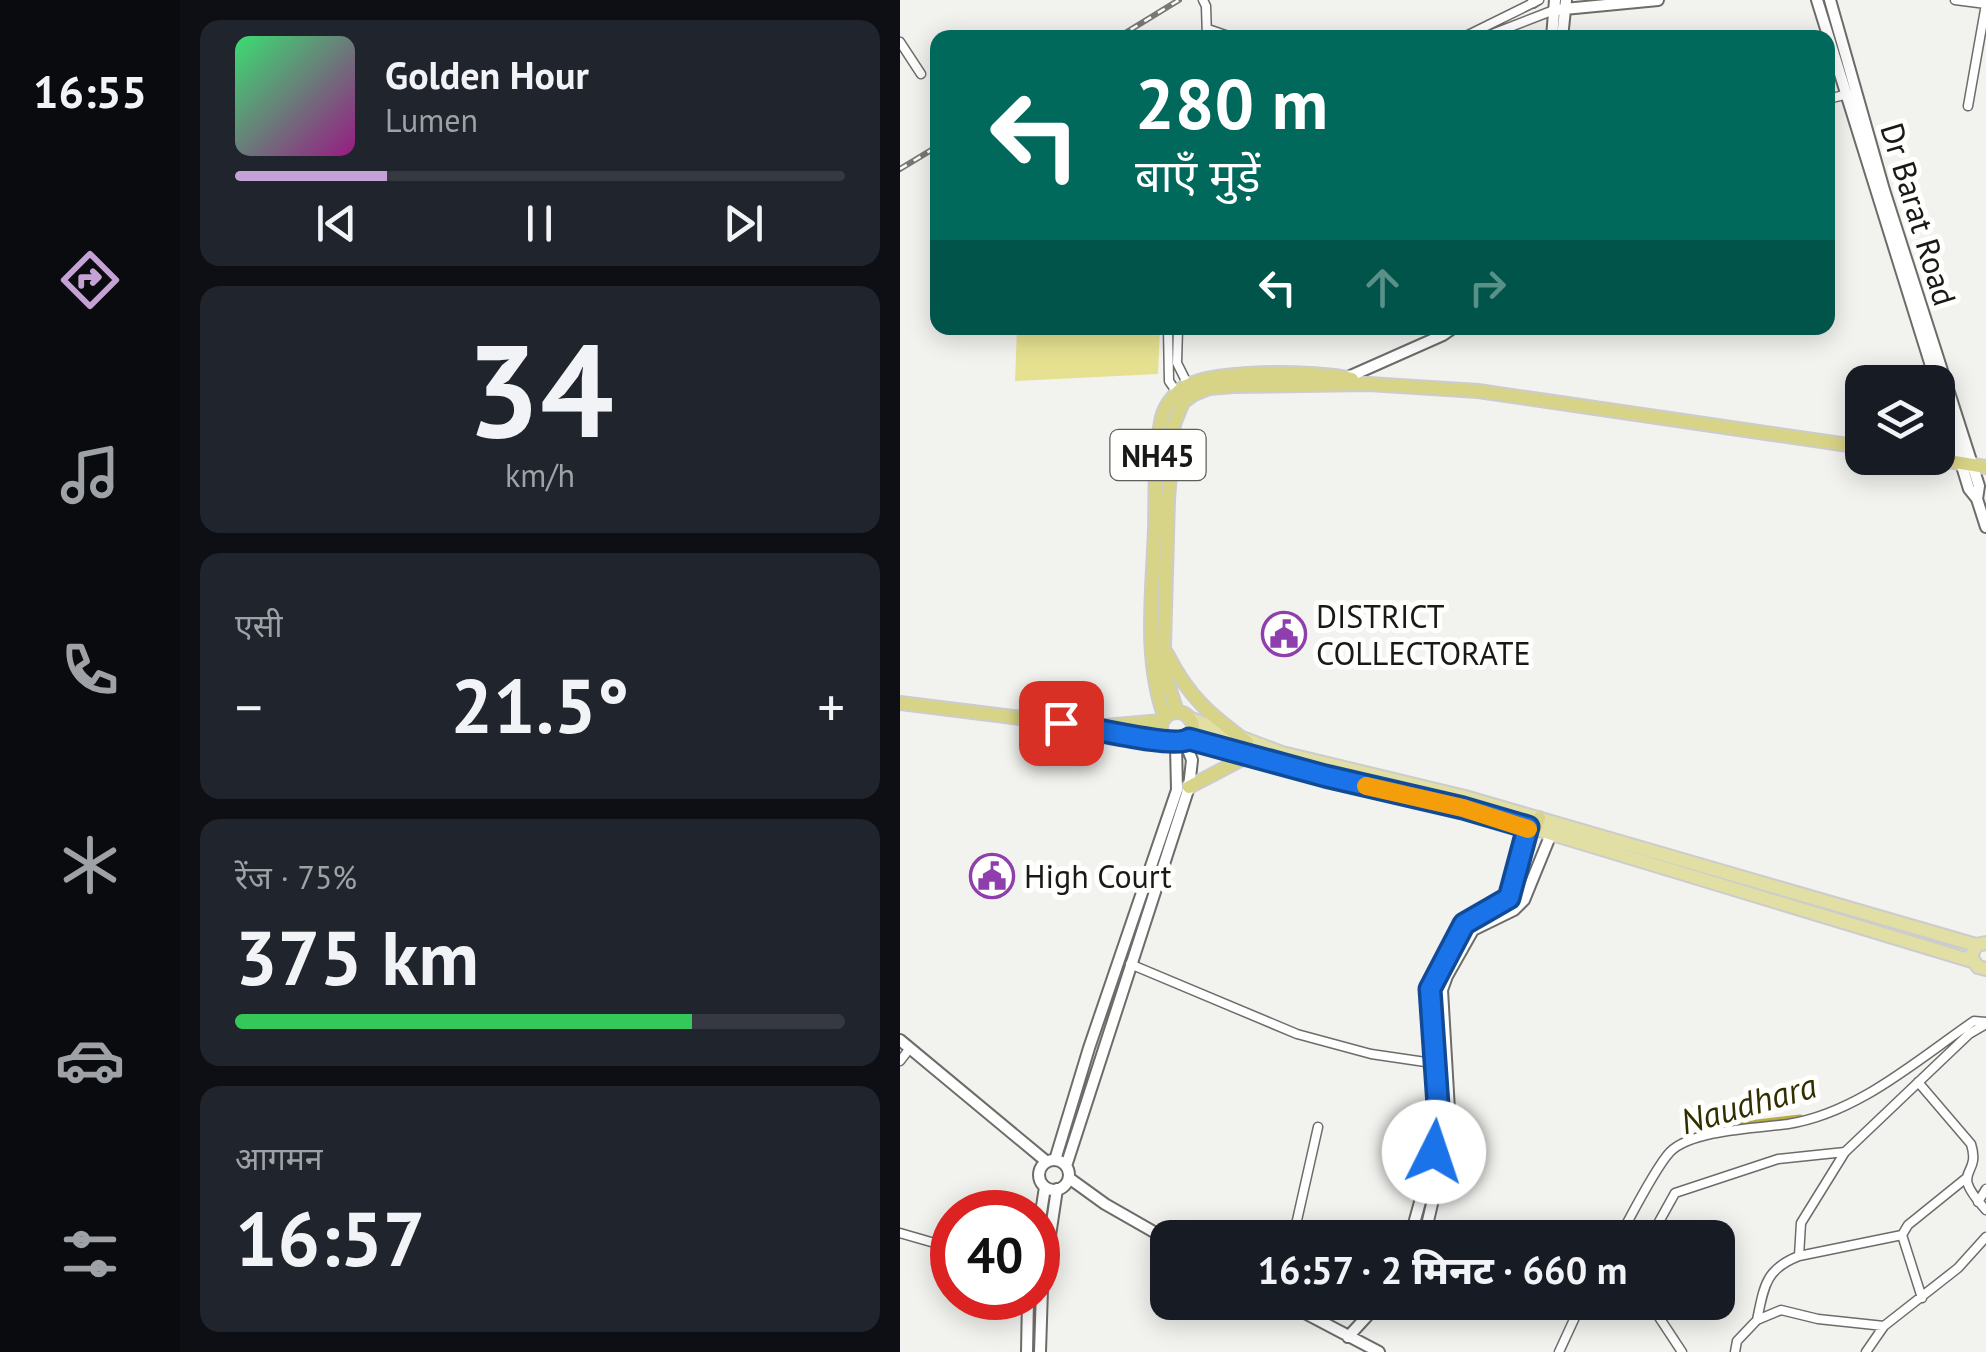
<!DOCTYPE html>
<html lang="hi">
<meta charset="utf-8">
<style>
body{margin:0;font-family:"PT Sans","Noto Sans Devanagari",sans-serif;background:#20242c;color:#f1f3f6;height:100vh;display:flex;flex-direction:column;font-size:38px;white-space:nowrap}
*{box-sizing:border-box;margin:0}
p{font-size:32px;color:#9ea1a6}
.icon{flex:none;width:55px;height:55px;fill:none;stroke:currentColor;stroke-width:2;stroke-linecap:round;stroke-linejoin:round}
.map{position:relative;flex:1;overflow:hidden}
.panel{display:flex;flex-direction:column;gap:20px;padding:20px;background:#0d0f14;width:720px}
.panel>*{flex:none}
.guide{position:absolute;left:30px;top:30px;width:905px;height:305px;border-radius:20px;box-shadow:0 5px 25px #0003;background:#00695c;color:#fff;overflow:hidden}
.fabs{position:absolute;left:945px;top:365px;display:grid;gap:20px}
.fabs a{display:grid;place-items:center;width:110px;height:110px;border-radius:20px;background:#171b24;box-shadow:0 5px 25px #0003;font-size:50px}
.speed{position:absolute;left:30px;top:1190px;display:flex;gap:20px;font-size:50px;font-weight:700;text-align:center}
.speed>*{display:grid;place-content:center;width:130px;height:130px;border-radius:50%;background:#171b24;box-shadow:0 5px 25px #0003;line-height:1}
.speed .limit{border:15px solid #d22;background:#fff;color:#111}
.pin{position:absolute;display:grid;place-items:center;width:85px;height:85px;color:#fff;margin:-42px;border-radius:20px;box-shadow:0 5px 15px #0006}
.me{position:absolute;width:110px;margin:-55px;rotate:4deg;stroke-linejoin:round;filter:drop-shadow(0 0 8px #0008)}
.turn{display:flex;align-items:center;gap:35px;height:210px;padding:0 40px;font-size:45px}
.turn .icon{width:130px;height:130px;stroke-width:2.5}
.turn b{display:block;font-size:70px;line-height:85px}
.lanes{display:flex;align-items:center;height:95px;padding:0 40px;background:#0003;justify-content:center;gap:50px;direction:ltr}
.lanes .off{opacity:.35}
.big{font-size:75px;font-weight:800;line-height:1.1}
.panel .tile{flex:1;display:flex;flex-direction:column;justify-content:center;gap:15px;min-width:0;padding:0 35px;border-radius:20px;background:#20242c}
.panel .dial{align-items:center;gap:0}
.dial b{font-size:130px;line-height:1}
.song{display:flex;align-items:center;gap:30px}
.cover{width:120px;height:120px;border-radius:15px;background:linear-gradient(135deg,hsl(140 70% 55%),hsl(310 70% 35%))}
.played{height:10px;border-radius:5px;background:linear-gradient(90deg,#c5a2d5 25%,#363941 25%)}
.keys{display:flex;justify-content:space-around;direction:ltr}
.heat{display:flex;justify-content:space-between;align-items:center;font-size:55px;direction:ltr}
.charge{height:15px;border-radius:8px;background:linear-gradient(90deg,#34c759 75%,#363941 0)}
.trip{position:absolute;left:250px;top:1220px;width:585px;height:100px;border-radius:20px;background:#171b24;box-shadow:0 5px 25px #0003;font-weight:800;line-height:100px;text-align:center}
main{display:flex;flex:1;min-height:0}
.tab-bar{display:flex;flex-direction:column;width:180px;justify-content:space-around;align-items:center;background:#090b0e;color:#9ea1a6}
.tab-bar .icon{width:70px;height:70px}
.tab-bar .current{color:#c5a2d5}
.tab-bar b{font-size:45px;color:#f1f3f6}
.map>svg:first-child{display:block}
.green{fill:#e5e191}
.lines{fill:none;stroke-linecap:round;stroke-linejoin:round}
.canal{stroke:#b5af43;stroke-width:9}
.minor-casing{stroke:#6c6c68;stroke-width:11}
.tertiary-casing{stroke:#6c6c68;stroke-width:14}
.primary-casing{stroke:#ccc;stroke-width:16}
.trunk-casing{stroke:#ccc;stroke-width:16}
.minor{stroke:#fff;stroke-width:8}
.tertiary{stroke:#fff;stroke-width:10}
.primary{stroke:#e2dfa5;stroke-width:12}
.trunk{stroke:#d8d487;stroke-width:12}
.rail-casing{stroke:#787876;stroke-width:6}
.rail{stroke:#fffffe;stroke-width:2.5;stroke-dasharray:8;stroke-linecap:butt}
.route-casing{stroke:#114b97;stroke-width:25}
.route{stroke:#1a73e8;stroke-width:18}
.slow{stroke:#f59e0b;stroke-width:18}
.labels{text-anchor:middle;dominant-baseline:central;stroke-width:10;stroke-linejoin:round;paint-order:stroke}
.shield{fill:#fffffe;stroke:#5e5e5c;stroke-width:2.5}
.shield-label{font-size:30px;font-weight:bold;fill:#191917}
.street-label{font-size:32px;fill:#191917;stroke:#fffffe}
.poi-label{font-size:32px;fill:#191917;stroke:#fffffe;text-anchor:start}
.water-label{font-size:35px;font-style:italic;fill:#312e00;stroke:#fffffe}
</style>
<main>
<nav class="tab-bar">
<b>16:55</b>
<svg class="icon current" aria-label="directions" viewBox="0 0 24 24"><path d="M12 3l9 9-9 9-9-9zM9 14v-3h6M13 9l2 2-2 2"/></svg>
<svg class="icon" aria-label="music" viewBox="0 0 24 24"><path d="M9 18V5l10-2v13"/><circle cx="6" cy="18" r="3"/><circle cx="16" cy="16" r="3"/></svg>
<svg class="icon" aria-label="phone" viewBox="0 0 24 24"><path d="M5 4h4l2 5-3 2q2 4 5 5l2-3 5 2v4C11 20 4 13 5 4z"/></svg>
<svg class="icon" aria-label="climate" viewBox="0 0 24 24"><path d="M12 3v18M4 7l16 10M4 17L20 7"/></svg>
<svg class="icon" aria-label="car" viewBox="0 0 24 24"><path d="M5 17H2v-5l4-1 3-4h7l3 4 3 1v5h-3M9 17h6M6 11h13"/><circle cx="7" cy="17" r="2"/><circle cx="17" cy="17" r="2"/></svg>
<svg class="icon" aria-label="filters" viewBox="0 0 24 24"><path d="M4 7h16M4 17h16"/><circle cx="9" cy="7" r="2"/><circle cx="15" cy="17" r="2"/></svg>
</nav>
<section class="panel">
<div class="tile">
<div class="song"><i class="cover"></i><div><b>Golden Hour</b><p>Lumen</p></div></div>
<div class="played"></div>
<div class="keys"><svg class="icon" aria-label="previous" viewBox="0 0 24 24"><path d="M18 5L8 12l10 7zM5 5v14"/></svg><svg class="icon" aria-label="pause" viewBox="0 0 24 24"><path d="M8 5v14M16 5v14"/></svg><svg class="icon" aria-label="next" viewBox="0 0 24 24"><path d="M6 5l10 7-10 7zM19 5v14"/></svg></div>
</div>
<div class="tile dial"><b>34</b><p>km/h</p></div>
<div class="tile"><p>एसी</p>
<div class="heat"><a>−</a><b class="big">21.5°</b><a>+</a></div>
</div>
<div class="tile"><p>रेंज · 75%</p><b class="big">375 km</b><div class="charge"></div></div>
<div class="tile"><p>आगमन</p><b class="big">16:57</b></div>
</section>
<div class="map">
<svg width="1086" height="1352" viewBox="0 0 1086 1352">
<rect width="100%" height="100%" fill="#f2f2ef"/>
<path class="green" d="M117,328H260L258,374L115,381Z"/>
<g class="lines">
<path class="canal" d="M841,1126L900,1119"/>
<defs>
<path id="minor" d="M303,0L306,6L307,38
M1055,0L1086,4
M308,29L334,38
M562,38L639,0
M582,38L654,10
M0,42L21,74
M928,99L948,94
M1068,106L1086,4
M268,328L269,381L278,394
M278,328L277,363L288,385
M230,964L397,1034L471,1054L539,1064
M0,1061L10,1048
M1018,1082L1071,1144C1082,1179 1047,1167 1086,1210
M1078,1202L1086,1189
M0,1233L52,1248
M1002,1235L899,1256L901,1223L945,1152L1069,1034L1086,1024
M393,1238L418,1127
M719,1238C731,1216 755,1168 770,1152C791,1130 858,1128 888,1124C958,1113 1017,1060 1074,1021L1086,1022
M750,1238L775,1193L878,1159L945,1152
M1022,1298L1002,1235L1008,1225L1065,1179
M749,1302L782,1352
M857,1320C864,1287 865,1269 899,1256
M659,1352L682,1302
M835,1352L837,1341L857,1320L881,1310L918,1319L984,1326
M966,1352L984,1326L1058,1268L1086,1237"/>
<path id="tertiary" d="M917,0L1036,382
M930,0L984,190L1072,464L1079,486L1077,499
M633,2L634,0
M654,10L758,0
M652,38L655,0
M662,38L666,0
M446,378L543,335L553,328
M1038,388L1069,489L1077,499L1086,527
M0,1040L147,1162
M155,1160L189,1048L277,790L276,745
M139 1175a15 15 0 1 1 30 0a15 15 0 1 1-30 0Z
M166,1166L289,787L292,760L285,742
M169,1178L205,1204L268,1240
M138,1232L145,1187
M510,1238L538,1137L531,989L564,924L609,898L628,827
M524,1238L550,1127L542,990L547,976L573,930L614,910L624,900L651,834
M384,1302L479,1352
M448,1337L480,1302
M127,1352L128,1298
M140,1352L142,1289L157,1189"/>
<path id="primary" d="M289,718L382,753L565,797L1076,945
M289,739L425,776L563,807L1072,961
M1086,943L1076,945L1071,957L1078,967L1086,969"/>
<path id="trunk" d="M1030,458L1086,467
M267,654C288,696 309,714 347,742
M0,703L193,727L262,721
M261 728a16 16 0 1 1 32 0a16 16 0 1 1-32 0Z
M277,712L266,677L264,647L268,499L274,424L283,402L294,394L309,388L333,386L469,384L578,391L962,447
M265,718C243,658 253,591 255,528C256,493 254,456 261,422C263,409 271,398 280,390C305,368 419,371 452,379
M196,728L212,735L264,739
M289,787L350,755
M635,829L639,818"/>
</defs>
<use href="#minor" class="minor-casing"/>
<use href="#tertiary" class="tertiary-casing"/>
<use href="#primary" class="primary-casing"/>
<use href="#trunk" class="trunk-casing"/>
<use href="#minor" class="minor"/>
<use href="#tertiary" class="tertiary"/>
<use href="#primary" class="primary"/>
<use href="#trunk" class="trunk"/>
<defs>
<path id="rail" d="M217,38L279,0
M0,169L38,146"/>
</defs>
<use href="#rail" class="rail-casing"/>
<use href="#rail" class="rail"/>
</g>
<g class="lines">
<defs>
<path id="route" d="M161,723C186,726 273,749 289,739L425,776L563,808L628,827L609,898L564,924L530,989L539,1120L534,1152"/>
</defs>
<use href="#route" class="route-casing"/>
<use href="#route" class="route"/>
<path class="slow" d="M466,786L563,808L628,829"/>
</g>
<defs>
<symbol id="civic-ring" viewBox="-11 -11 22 22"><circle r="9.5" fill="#fffffe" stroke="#8f3ead" stroke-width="1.5"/><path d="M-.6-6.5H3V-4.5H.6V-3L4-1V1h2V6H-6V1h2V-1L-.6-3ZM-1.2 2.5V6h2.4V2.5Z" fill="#8f3ead"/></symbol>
</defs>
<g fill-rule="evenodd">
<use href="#civic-ring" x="359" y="609" width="50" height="50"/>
<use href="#civic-ring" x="67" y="851" width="50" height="50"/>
</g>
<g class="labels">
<rect class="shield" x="210.5" y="430" width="95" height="50" rx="8"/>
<g class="shield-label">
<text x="258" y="455">NH45</text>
</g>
<g class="street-label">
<text transform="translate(1019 214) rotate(73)">Dr Barat Road</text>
</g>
<g class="poi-label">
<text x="416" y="616">DISTRICT<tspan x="416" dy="37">COLLECTORATE</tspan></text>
<text x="124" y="876">High Court</text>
</g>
<g class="water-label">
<text transform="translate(848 1103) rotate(-16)">Naudhara</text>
</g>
</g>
</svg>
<div class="fabs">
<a><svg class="icon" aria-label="layers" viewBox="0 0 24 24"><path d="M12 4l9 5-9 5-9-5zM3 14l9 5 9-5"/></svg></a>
</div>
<div class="speed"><div class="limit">40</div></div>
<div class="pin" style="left:161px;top:723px;background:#d93025"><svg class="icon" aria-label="arrive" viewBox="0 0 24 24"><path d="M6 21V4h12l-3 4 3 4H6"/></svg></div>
<svg class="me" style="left:534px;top:1152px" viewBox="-20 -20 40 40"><circle r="19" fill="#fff"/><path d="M0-13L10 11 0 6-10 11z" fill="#1a73e8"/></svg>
<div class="trip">16:57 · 2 मिनट · 660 m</div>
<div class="guide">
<div class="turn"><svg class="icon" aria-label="left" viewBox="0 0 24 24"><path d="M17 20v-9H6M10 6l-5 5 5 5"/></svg><div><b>280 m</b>बाएँ मुड़ें</div></div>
<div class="lanes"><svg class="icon" aria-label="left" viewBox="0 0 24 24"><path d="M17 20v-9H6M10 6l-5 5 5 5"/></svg><svg class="icon off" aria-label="ahead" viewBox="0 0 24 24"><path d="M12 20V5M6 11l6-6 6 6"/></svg><svg class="icon off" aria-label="right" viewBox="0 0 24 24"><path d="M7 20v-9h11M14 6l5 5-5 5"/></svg></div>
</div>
</div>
</main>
